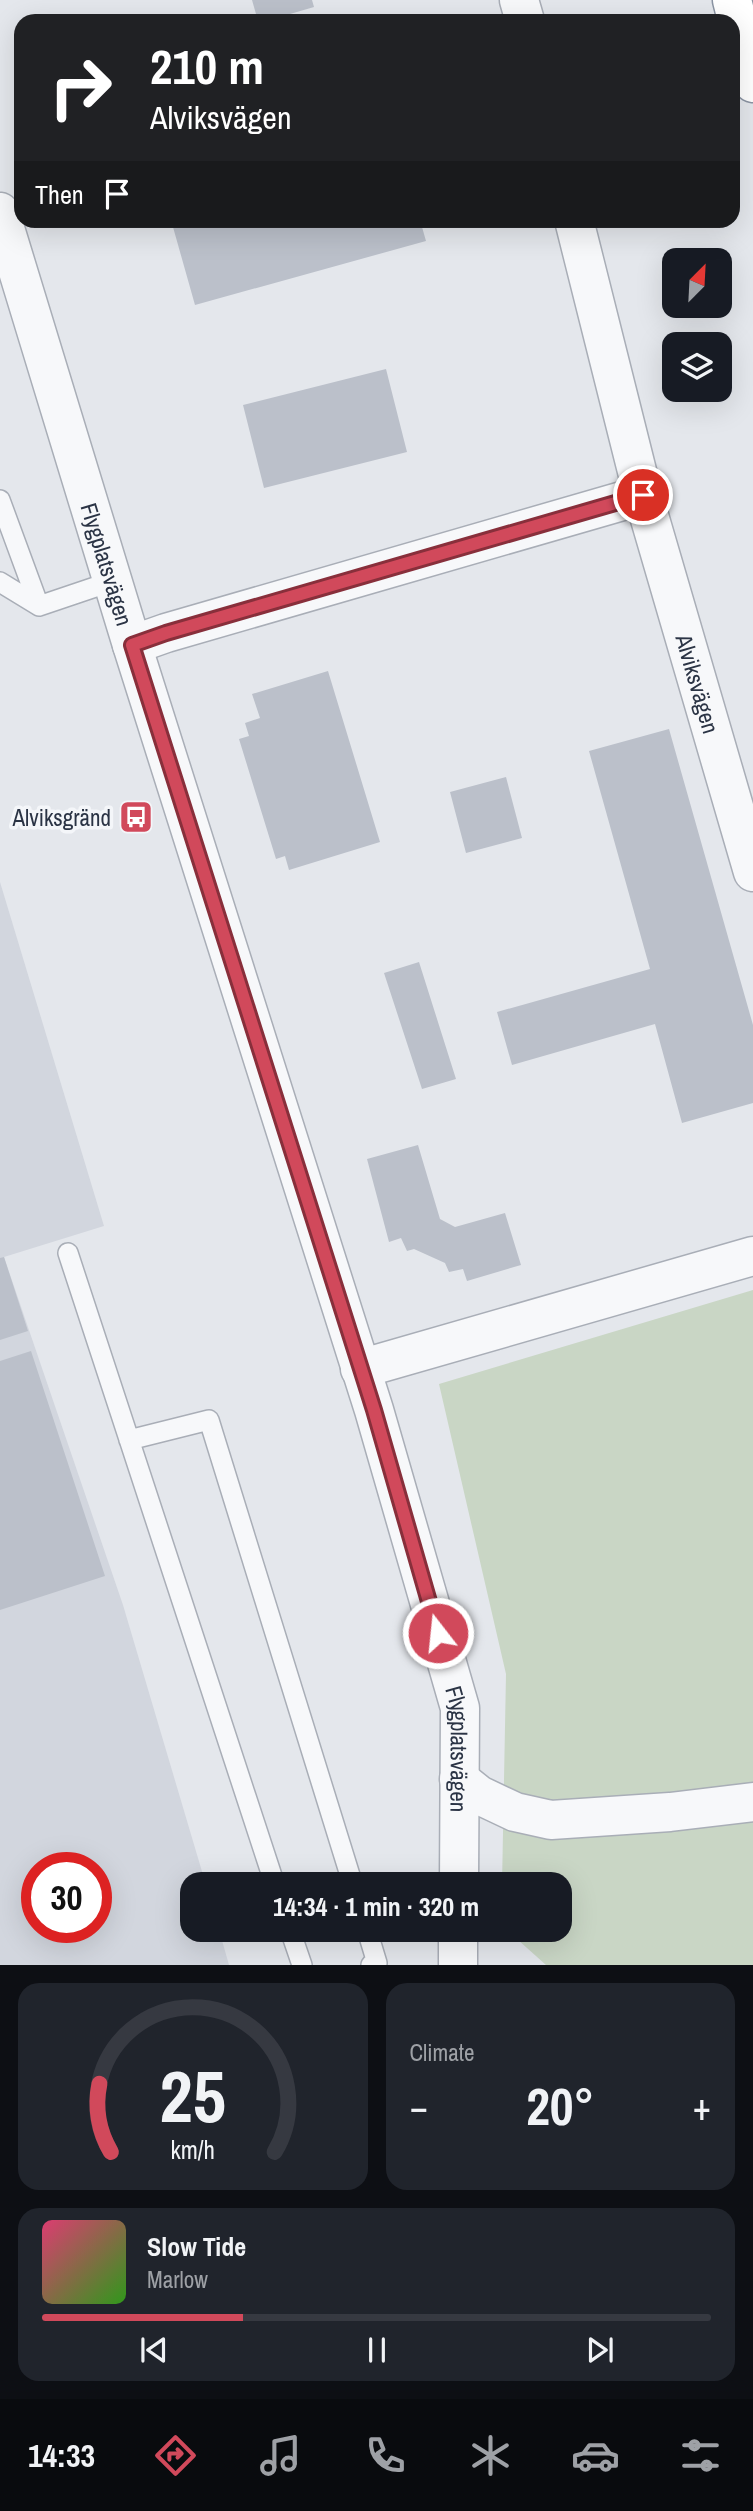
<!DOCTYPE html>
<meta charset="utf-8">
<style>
body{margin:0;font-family:"Archivo Narrow",sans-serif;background:#20242c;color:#f1f3f6;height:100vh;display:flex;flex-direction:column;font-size:26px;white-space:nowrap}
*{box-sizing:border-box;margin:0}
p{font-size:23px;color:#9ea1a6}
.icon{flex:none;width:38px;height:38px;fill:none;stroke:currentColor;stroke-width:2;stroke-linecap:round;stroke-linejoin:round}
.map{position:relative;height:1965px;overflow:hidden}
.side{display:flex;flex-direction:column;gap:18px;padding:18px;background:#0d0f14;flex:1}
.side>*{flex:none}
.top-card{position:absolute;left:14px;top:14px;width:726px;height:214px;border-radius:21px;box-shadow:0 7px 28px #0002;background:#202124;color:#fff;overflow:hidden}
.needle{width:46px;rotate:24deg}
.buttons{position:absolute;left:662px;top:248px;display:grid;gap:14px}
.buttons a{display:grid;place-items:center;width:70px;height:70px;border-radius:14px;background:#171b24;box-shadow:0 7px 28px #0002;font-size:35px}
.speed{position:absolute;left:21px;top:1852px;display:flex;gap:14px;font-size:35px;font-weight:700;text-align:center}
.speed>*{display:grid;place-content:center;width:91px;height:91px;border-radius:50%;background:#171b24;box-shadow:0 7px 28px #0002;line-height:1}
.speed .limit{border:10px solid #d22;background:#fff;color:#111}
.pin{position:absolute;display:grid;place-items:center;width:60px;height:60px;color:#fff;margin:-30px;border:4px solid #fff;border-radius:50%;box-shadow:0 2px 7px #0007}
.me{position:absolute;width:77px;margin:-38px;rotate:344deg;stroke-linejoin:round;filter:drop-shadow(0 0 5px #0008)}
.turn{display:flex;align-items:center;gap:24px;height:147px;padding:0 21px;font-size:32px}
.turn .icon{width:91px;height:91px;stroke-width:2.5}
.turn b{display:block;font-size:49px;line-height:60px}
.then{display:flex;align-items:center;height:66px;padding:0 21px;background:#0003;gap:14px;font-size:26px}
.big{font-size:52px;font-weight:700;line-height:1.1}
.side .widget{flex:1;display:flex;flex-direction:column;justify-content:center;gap:10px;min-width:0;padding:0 24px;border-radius:21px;background:#20242c}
.side .dial{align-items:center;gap:0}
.dial svg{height:182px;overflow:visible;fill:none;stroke:#363941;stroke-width:7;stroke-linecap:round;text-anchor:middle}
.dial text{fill:#f1f3f6;stroke:none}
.song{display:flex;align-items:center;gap:21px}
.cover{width:84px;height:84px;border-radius:10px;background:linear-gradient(135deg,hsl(340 70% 55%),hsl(110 70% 35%))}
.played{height:7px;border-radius:4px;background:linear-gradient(90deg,#d1495b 30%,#363941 30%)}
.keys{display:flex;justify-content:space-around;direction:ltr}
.heat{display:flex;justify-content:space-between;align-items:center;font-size:38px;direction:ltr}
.side .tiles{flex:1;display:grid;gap:18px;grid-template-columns:1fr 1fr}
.widget:last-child{grid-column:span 2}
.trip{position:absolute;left:180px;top:1872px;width:392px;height:70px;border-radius:21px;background:#171b24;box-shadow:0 7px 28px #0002;font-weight:700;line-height:70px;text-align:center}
.tab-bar{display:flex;height:112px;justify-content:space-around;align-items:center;background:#090b0e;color:#9ea1a6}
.tab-bar .icon{width:49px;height:49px}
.tab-bar .selected{color:#d1495b}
.tab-bar b{font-size:32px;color:#f1f3f6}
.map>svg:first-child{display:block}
.built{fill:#d2d6de;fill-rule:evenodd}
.green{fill:#c9d6c5}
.building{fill:#bbc0ca}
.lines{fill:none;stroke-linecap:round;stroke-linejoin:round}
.lane-casing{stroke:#a9aeb7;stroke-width:22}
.street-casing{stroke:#a9aeb7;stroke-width:41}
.highway-casing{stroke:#8b94a3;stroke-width:41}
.lane{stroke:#f7f8fa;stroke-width:19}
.street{stroke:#f7f8fa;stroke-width:38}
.highway{stroke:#fff;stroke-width:38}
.route-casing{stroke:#882f3b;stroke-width:18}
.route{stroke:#d1495b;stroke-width:12}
.labels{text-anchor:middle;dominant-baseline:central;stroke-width:7;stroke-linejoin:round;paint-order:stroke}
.street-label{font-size:23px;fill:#2b3445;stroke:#f4f6f9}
.poi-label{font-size:23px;fill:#2b3445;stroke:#f4f6f9;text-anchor:end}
</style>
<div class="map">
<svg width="753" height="1965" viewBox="0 0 753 1965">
<rect width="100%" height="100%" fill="#e4e7ec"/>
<path class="built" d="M0,882L104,1226L4,1257L123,1605L206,1885H192V1930H219L229,1965H0ZM37,1867H96V1927H37Z"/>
<path class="green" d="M753,1290V1965H546L507,1930H560V1885H502L506,1674L439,1384Z"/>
<path class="building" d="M252,0H312L314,7L266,21H258Z
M171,220H420L426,241L195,305Z
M386,369L407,452L264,488L243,405Z
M328,671L380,842L289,870L285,856L276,859L239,739L249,736L245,723L260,718L252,694Z
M669,729L753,1025V1103L682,1123L655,1024L512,1065L497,1012L650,969L589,751Z
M506,777L522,838L466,853L450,792Z
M419,962L456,1079L422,1089L384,973Z
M418,1145L440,1219L455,1227L505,1213L521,1265L467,1281L463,1269L449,1272L445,1263L414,1249L407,1251L401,1238L389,1242L367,1159Z
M4,1257L28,1331L0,1340V1258Z
M31,1351L105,1576L0,1610V1361Z"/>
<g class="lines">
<defs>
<path id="lane" d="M0,500L39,606
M0,582L39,606
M39,606L113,581
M68,1253L275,1885
M129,1440L209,1420L353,1885
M290,1930L302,1965
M367,1930L377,1963L371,1965"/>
<g id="street">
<path d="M519,0L525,21"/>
<path id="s1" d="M0,212L132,645L374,1410L460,1708L459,1885"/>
<path id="s2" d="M574,220L643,495L753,872"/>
<path d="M132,645L166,633L643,495"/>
<path d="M360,1369L753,1256"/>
<path d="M459,1779L479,1795L515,1812L551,1820L670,1812L753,1802"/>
<path d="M458,1965V1930"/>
</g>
<path id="highway" d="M732,0L753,83"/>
</defs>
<use href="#lane" class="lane-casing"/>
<use href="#street" class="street-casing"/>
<use href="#highway" class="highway-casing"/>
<use href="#lane" class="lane"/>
<use href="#street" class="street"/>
<use href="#highway" class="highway"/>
</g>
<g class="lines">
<defs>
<path id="route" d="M438,1633L374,1410L132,645L166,633L643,495"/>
</defs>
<use href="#route" class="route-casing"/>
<use href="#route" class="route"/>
</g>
<defs>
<symbol id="bus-square" viewBox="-11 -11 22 22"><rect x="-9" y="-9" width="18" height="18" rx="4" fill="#d1495b" stroke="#f4f6f9"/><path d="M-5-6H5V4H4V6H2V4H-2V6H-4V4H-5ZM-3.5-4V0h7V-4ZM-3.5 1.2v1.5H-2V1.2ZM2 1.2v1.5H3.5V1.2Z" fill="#fff"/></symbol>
</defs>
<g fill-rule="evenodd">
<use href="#bus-square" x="117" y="798" width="38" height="38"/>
</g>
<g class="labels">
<g class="street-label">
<text stroke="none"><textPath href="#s1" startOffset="368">Flygplatsvägen</textPath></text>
<text stroke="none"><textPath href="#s2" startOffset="480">Alviksvägen</textPath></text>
<text stroke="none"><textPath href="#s1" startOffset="1606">Flygplatsvägen</textPath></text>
</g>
<g class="poi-label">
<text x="111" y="817">Alviksgränd</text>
</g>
</g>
</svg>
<div class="buttons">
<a><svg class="needle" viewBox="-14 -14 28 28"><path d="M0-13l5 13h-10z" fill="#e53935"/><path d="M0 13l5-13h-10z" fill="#9ea1a6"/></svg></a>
<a><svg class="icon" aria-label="layers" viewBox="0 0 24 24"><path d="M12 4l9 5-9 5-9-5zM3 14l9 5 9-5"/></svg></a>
</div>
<div class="speed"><div class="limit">30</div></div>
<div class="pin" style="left:643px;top:495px;background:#d93025"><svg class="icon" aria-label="arrive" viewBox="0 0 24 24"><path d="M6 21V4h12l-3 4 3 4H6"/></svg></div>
<svg class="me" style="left:438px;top:1633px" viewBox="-20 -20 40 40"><circle r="17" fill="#d1495b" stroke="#fff" stroke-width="3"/><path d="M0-11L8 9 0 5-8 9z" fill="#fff"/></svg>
<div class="trip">14:34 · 1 min · 320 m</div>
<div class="top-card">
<div class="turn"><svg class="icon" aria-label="right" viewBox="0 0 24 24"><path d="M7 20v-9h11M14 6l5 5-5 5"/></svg><div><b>210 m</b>Alviksvägen</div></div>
<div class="then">Then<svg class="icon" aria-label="arrive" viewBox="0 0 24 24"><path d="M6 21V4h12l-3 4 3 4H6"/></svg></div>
</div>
</div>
<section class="side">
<div class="tiles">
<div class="widget dial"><svg viewBox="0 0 100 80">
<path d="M14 69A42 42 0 1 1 86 69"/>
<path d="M14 69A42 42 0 0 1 9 39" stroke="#d1495b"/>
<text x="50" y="56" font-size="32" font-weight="700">25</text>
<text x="50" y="72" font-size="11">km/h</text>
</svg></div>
<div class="widget"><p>Climate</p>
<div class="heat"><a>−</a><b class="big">20°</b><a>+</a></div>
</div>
<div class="widget">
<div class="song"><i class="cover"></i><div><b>Slow Tide</b><p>Marlow</p></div></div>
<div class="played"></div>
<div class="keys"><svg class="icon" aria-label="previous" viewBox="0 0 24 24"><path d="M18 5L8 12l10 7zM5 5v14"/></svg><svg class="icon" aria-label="pause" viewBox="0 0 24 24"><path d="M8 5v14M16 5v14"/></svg><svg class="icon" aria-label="next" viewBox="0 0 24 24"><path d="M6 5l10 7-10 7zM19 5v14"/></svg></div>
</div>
</div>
</section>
<nav class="tab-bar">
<b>14:33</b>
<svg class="icon selected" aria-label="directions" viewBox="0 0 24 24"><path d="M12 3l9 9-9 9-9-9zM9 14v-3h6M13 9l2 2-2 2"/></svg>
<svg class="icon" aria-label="music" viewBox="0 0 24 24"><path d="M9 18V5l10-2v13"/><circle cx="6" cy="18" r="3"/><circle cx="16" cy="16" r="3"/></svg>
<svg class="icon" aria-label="phone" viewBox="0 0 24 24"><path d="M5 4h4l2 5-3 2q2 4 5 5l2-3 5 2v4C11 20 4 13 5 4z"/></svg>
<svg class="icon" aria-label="climate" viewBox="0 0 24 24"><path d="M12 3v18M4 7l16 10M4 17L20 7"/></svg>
<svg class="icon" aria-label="car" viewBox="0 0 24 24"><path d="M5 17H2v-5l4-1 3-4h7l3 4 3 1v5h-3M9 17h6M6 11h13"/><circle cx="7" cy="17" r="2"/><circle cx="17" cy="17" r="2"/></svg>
<svg class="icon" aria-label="filters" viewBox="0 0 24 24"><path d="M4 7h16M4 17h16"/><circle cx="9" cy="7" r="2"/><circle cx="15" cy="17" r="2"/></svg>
</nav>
